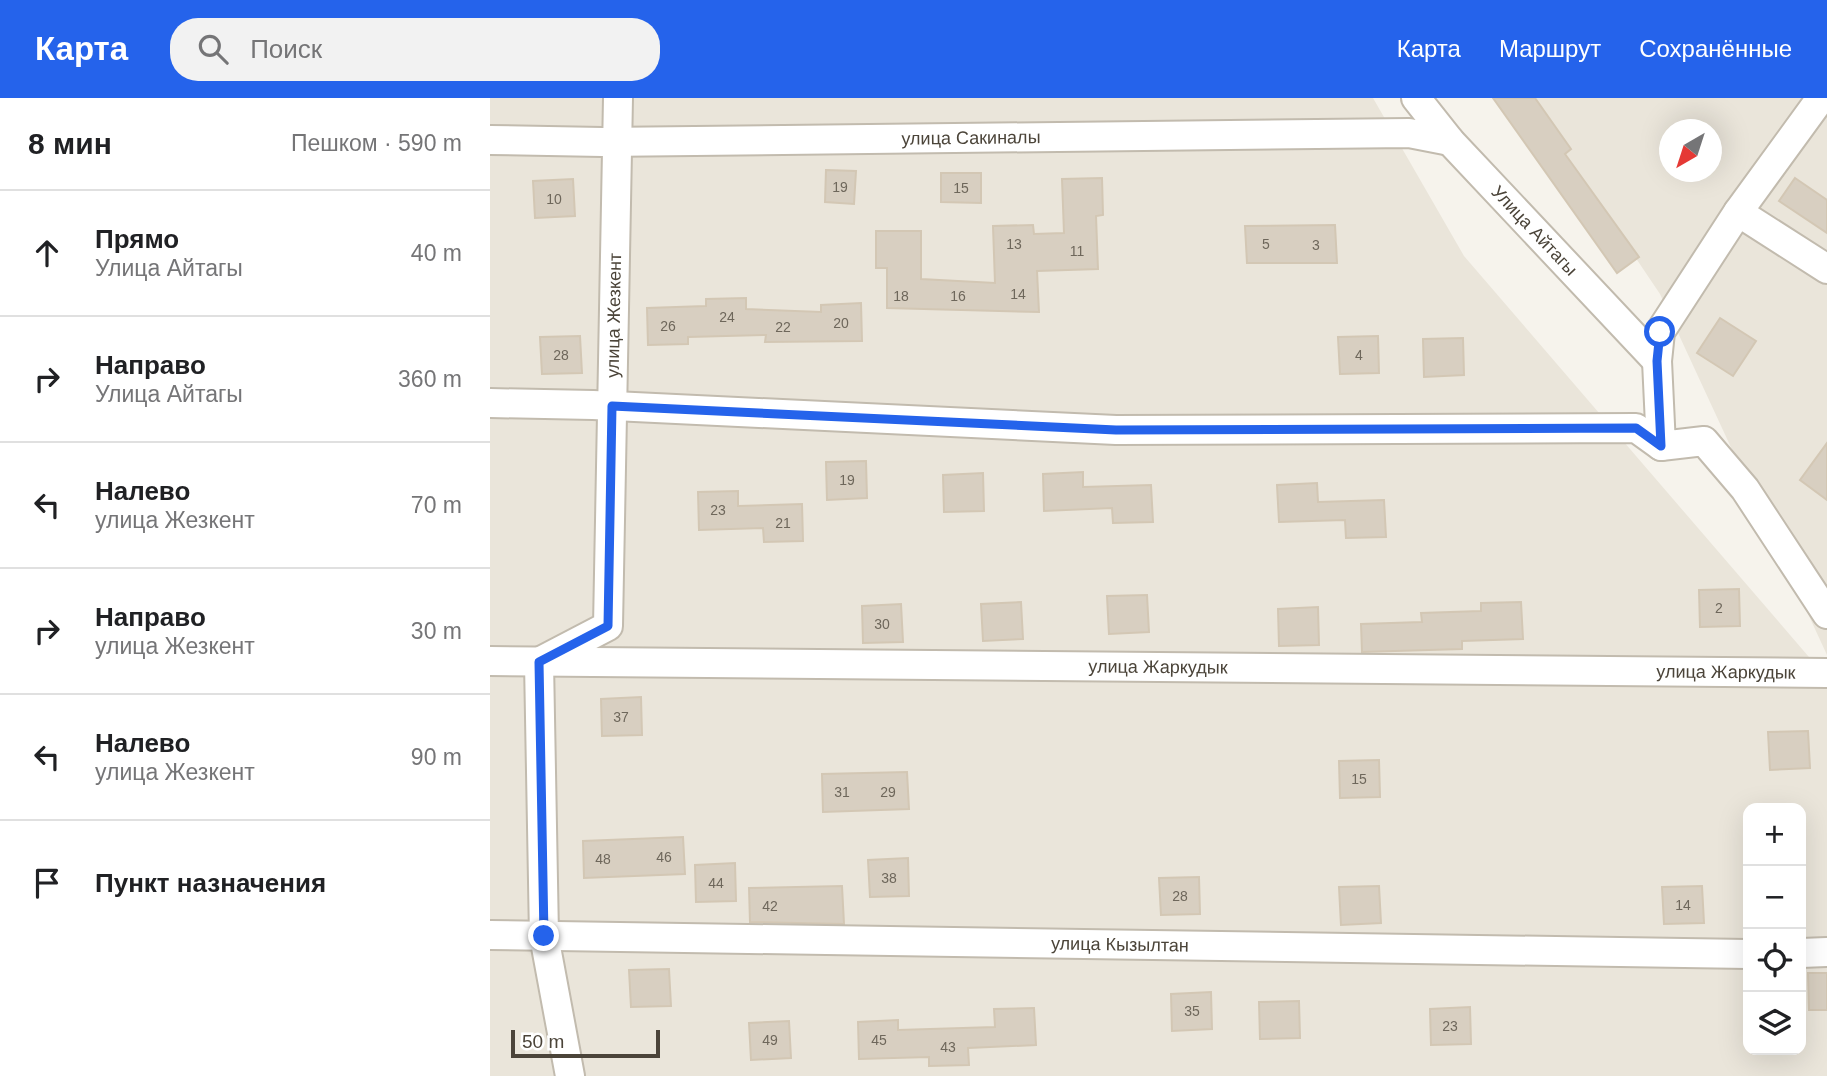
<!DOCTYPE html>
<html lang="ru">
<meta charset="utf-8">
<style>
:root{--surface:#fff;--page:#f2f2f2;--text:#202124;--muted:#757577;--line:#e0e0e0;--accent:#2563eb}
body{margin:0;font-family:Helvetica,sans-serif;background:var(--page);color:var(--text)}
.controls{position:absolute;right:21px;bottom:21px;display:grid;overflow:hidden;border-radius:14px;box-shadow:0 7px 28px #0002}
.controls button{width:63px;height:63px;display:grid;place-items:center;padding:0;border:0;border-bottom:2px solid var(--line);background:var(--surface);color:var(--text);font:35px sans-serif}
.compass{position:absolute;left:1169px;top:21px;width:63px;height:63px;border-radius:50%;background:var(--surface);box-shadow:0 7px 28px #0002;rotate:219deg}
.scale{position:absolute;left:21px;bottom:18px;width:149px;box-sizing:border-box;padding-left:7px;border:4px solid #4b4439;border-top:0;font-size:19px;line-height:24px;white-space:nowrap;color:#4b4439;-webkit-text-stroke:5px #fff;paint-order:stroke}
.stop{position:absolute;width:21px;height:21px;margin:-16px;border:5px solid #2563eb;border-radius:50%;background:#fff}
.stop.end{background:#2563eb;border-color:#fff;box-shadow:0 2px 7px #0008}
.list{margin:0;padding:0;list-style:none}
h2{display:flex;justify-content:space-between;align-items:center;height:91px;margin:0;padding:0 28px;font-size:30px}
h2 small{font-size:23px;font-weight:400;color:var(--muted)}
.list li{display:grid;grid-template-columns:46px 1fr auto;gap:21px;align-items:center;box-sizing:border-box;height:126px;padding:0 28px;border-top:2px solid var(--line)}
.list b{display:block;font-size:26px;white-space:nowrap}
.list p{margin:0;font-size:23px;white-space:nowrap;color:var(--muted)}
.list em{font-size:23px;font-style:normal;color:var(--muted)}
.icon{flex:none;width:38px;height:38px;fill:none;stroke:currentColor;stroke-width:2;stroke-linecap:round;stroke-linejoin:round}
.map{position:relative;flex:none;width:1337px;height:978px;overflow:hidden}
header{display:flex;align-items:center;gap:42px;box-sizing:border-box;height:98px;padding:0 35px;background:var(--accent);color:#fff}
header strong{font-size:33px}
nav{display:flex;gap:38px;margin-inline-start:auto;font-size:24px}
.search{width:490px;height:63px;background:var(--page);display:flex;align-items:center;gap:18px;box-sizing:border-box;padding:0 24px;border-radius:28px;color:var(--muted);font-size:26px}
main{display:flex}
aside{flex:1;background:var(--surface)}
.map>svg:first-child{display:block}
</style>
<header>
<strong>Карта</strong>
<div class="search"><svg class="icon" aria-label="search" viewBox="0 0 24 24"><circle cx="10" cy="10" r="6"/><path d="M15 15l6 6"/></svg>Поиск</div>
<nav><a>Карта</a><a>Маршрут</a><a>Сохранённые</a></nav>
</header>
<main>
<aside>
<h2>8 мин<small>Пешком · 590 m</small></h2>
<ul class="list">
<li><svg class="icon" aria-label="ahead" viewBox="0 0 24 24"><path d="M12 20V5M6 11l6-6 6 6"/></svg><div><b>Прямо</b><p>Улица Айтагы</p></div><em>40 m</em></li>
<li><svg class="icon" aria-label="right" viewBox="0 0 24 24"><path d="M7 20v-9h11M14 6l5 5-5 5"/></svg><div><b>Направо</b><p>Улица Айтагы</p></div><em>360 m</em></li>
<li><svg class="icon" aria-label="left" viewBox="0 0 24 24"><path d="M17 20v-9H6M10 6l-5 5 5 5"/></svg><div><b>Налево</b><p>улица Жезкент</p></div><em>70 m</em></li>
<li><svg class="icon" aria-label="right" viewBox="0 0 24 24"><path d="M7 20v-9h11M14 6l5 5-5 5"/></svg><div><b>Направо</b><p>улица Жезкент</p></div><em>30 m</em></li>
<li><svg class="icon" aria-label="left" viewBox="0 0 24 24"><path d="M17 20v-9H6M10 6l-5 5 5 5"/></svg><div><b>Налево</b><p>улица Жезкент</p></div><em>90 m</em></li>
<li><svg class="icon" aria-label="arrive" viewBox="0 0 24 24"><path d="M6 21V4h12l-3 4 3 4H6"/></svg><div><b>Пункт назначения</b></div></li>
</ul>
</aside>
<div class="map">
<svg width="1337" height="978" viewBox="0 0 1337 978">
<rect width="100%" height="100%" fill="#f6f3ec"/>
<g fill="#eae5da" fill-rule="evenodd">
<path d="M0,0H883L974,158L1337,580V978H0ZM1258,710H1311V952H1258Z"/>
<path d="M1038,0H1337V557L1170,196ZM1180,32H1222V74H1180Z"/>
</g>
<g fill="#d8cfc1" stroke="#d3c7b4" stroke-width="2">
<polygon points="1003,0 1045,0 1081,51 1075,56 1149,159 1127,175"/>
<polygon points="336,72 366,73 364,106 335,104"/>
<polygon points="451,75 491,75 491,105 451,104"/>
<polygon points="612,80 613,117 606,118 608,171 547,173 549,214 397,210 397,170 386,170 386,133 431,133 431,181 505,185 503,128 543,127 544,136 574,135 572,81"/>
<polygon points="1305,80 1337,102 1337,135 1289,103"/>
<polygon points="83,81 85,118 45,120 43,83"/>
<polygon points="845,127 847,165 757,165 755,128"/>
<polygon points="256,200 256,211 331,214 331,207 371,205 372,243 275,244 276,237 198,239 198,246 158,247 157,210 216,208 216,201"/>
<polygon points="1230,220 1266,243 1243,278 1207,255"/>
<polygon points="90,238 92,275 52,276 50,239"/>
<polygon points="888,238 889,275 850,276 848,239"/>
<polygon points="973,240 974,277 934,279 933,241"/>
<polygon points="1337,345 1337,402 1310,382"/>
<polygon points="376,363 377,400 337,402 336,364"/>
<polygon points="593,374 593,389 661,387 663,424 623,425 622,410 554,413 553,376"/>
<polygon points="493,375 494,413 454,414 453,377"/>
<polygon points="827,385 828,404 894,402 896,439 856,440 855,422 789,424 787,387"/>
<polygon points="248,393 248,408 312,406 313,443 274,444 273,430 209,432 208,394"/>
<polygon points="1249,491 1250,528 1210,529 1209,492"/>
<polygon points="657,497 659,534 619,536 617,498"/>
<polygon points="531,504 533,541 493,543 491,506"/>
<polygon points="1031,504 1033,541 972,543 972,551 872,554 871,526 932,524 931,515 991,513 991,505"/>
<polygon points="411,506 413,544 373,545 372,508"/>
<polygon points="828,509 829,547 789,548 788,511"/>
<polygon points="151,599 152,637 112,638 111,601"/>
<polygon points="1318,633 1320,670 1280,672 1278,634"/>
<polygon points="889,662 890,699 850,700 849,663"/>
<polygon points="417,674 419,711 333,714 332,676"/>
<polygon points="193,739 195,776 94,780 93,743"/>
<polygon points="418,760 419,798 380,799 378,762"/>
<polygon points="245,765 246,803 206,804 205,767"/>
<polygon points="709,779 710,816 671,817 669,780"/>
<polygon points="352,788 354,826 260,824 259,790"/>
<polygon points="889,788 891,825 851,827 849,789"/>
<polygon points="1212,788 1214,825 1174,826 1172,789"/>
<polygon points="179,871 181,908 141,909 139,872"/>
<polygon points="1318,875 1337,875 1337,912 1319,912"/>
<polygon points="721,894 722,931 682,933 681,896"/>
<polygon points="809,903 810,940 770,941 769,904"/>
<polygon points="980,909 981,946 941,947 940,911"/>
<polygon points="544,910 546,947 478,950 479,967 439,968 439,959 369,961 368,924 408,922 408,932 505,929 504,911"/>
<polygon points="299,923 301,960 261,962 259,925"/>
</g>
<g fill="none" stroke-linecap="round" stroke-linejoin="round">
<g stroke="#c2bbae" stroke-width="32">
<g id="minor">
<path id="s1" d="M926,0L960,43L1167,263"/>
<polyline points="1331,0 1248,114 1170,234 1167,263 1171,348 1214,343 1255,391 1337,516"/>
<path id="s2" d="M0,42L112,44L919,35L960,43"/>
<polyline points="1248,114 1337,171"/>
<polyline points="0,305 103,307 626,332 1146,330 1171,348"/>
<path id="s3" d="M0,563L1337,575"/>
<path id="s4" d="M0,837L1258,856"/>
<polyline points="1311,855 1337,854"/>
<path id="s5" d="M80,978L54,838L49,564L118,528L128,0"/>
</g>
</g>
<use href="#minor" stroke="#fff" stroke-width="28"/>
</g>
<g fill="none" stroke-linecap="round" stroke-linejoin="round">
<polyline stroke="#2563eb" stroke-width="9" points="54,838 49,564 118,528 122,308 626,332 1146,330 1171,348 1167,263 1170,234"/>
</g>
<g text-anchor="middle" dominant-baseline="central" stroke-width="7" stroke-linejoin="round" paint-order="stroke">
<g font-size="14" fill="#6e675b">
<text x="350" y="89">19</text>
<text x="471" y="90">15</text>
<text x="64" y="101">10</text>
<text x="524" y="146">13</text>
<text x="776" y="146">5</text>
<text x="826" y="147">3</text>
<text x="587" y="153">11</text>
<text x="528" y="196">14</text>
<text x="411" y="198">18</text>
<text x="468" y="198">16</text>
<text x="237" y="219">24</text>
<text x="351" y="225">20</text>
<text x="178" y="228">26</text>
<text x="293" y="229">22</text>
<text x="71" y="257">28</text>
<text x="869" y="257">4</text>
<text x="357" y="382">19</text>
<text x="228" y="412">23</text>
<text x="293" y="425">21</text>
<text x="1229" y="510">2</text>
<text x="392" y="526">30</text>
<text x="131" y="619">37</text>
<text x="869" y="681">15</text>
<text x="352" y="694">31</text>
<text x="398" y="694">29</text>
<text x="174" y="759">46</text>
<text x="113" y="761">48</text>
<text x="399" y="780">38</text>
<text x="226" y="785">44</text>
<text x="690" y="798">28</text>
<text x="1193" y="807">14</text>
<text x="280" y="808">42</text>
<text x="702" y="913">35</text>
<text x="960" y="928">23</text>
<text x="280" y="942">49</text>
<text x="389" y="942">45</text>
<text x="458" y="949">43</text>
</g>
<g font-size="18" fill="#4b4439" stroke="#fff">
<text stroke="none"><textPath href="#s2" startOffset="481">улица Сакиналы</textPath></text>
<text stroke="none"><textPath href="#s1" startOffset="178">Улица Айтагы</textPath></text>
<text stroke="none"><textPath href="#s5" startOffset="805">улица Жезкент</textPath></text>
<text stroke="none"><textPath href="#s3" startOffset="668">улица Жаркудык</textPath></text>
<text stroke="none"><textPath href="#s3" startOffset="1236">улица Жаркудык</textPath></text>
<text stroke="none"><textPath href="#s4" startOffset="630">улица Кызылтан</textPath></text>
</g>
</g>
</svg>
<div class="controls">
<button>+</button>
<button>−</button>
<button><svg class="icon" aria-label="locate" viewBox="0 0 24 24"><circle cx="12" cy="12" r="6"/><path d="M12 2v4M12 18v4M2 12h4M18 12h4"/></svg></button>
<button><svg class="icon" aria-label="layers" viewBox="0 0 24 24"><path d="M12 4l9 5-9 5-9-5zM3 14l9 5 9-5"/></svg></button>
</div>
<svg class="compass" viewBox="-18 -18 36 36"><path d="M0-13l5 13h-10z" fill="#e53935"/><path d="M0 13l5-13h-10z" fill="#757577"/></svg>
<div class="scale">50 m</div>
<div class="stop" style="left:1170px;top:234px"></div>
<div class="stop end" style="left:54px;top:838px"></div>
</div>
</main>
